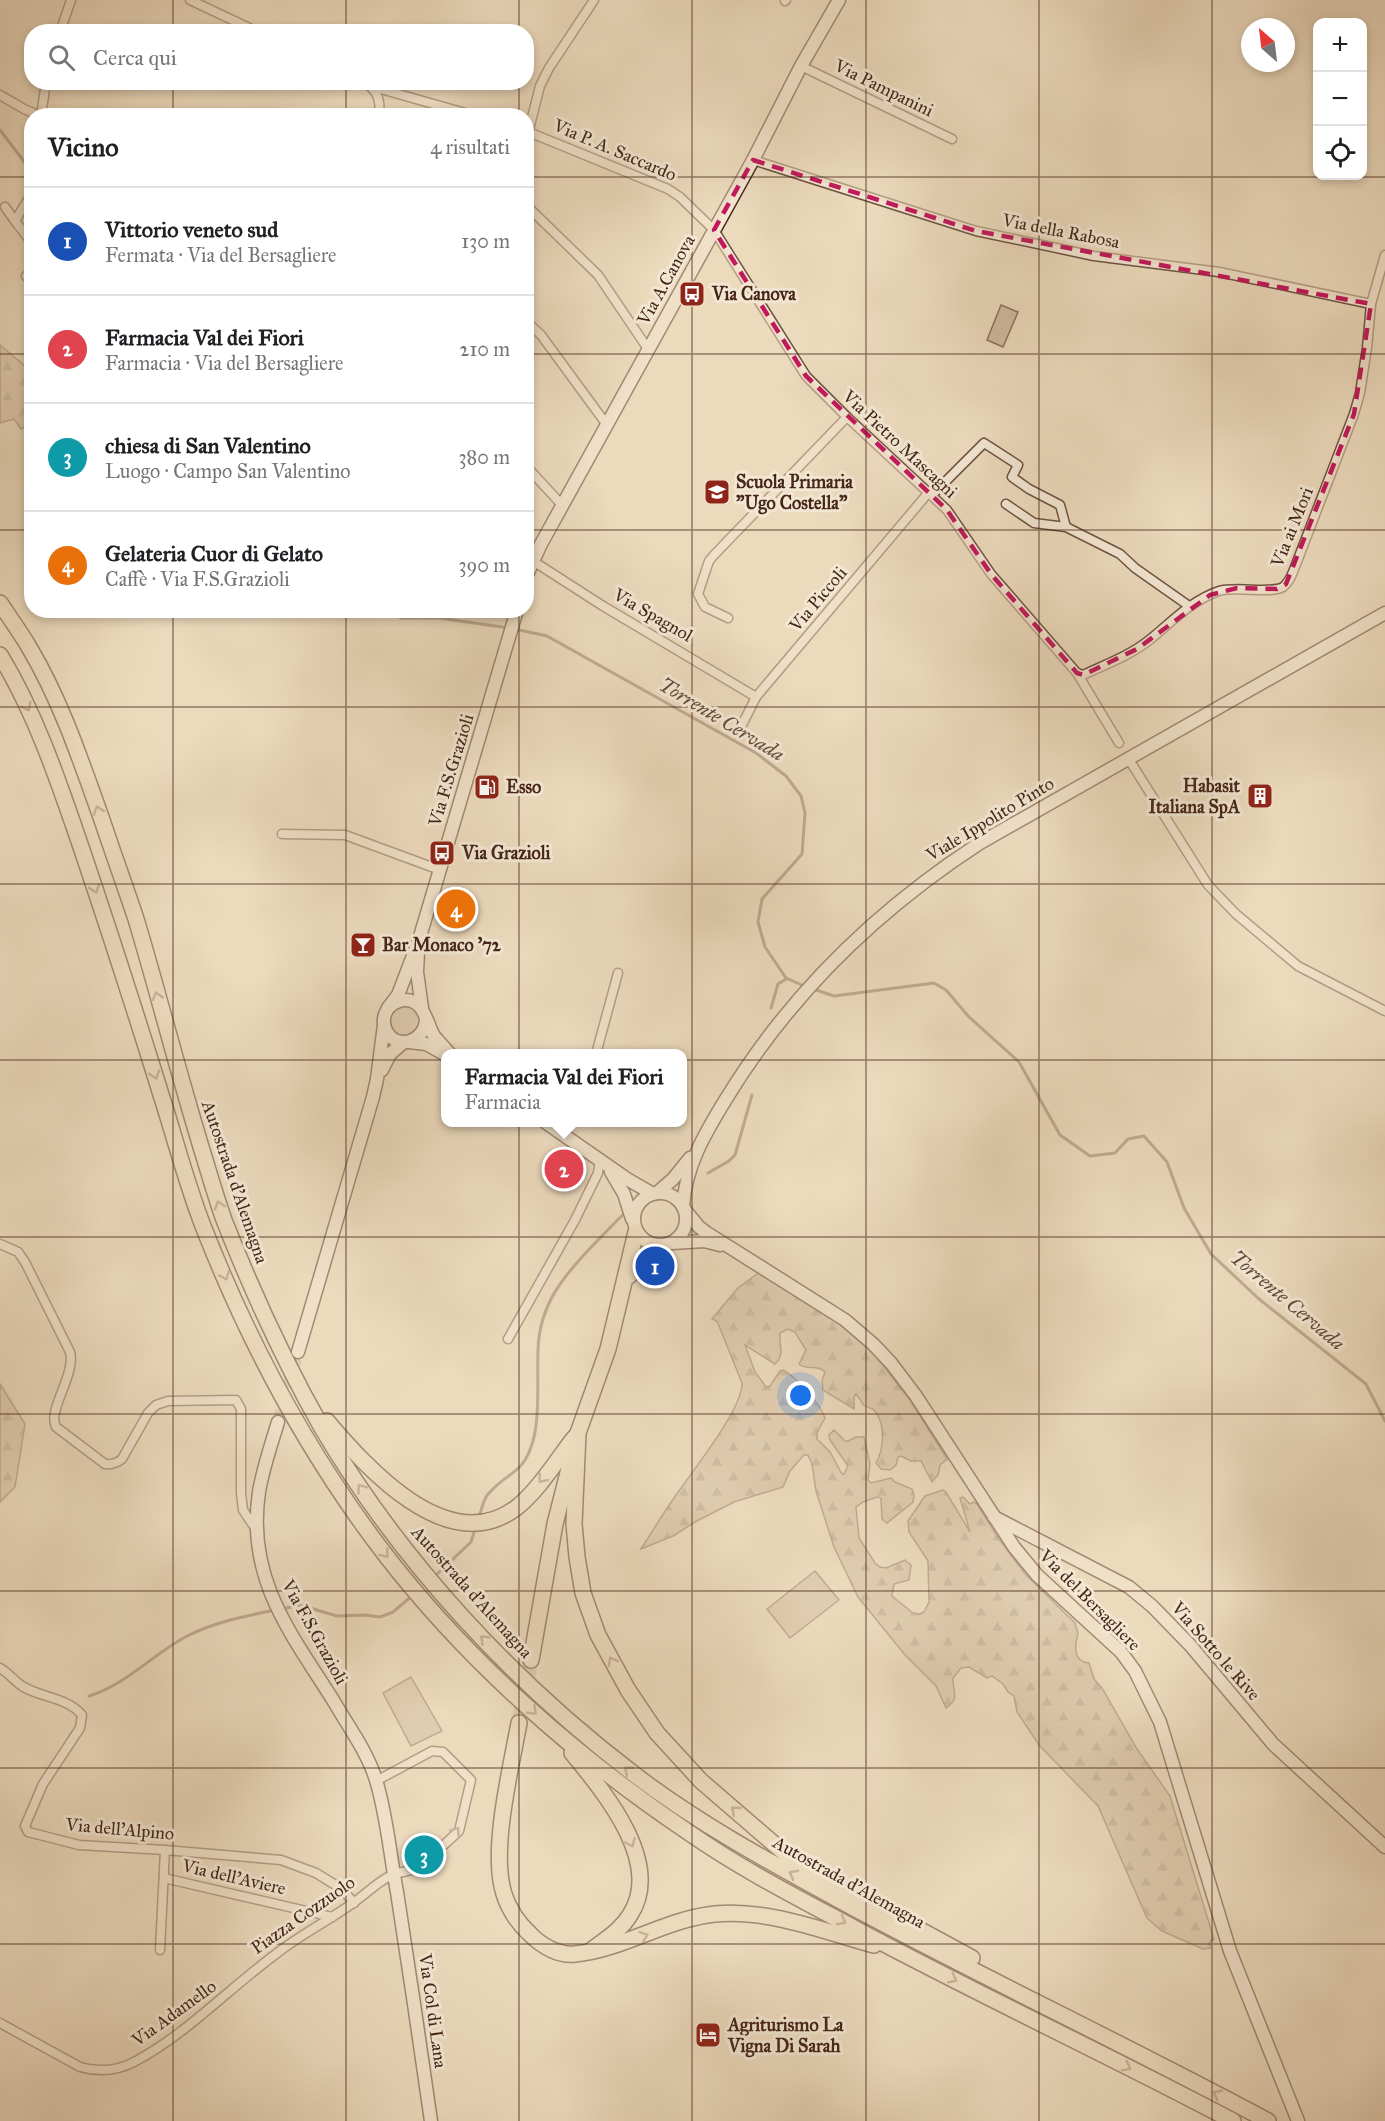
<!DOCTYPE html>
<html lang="it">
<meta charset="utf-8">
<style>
:root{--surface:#fff;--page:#f6f6f6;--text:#202124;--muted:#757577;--line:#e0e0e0;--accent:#8f2418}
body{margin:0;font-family:"IM FELL Great Primer",serif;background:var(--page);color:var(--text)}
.controls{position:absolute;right:18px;top:18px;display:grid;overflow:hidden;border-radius:12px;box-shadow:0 3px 9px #0003}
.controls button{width:54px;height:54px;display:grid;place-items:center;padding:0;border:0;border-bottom:2px solid var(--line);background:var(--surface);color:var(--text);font:30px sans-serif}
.compass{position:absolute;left:1241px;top:18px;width:54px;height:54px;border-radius:50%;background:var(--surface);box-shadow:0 3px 9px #0003;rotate:332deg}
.you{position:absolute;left:801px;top:1396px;width:21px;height:21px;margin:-15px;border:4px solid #fff;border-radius:50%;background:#1a73e8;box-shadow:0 0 0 9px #1a73e833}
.badge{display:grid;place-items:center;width:39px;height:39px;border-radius:50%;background:var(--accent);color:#fff;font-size:20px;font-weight:700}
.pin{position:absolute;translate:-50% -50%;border:3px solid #fff;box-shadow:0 2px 6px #0006}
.popup{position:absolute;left:441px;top:1049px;width:246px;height:78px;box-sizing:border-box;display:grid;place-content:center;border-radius:12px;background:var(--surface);filter:drop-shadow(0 2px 4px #0005);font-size:20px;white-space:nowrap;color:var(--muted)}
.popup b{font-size:22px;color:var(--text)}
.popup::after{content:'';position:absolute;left:50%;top:100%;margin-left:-12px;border:12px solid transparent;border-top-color:var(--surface)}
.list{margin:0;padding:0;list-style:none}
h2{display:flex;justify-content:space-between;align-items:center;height:78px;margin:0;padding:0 24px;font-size:26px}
h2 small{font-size:20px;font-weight:400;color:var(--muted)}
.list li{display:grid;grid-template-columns:39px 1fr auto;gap:18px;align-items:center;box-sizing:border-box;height:108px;padding:0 24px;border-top:2px solid var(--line)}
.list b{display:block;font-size:22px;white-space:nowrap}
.list p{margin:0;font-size:20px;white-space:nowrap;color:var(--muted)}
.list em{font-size:20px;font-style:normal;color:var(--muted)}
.icon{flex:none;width:33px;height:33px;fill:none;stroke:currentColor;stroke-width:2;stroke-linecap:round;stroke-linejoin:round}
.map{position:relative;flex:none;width:1385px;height:2121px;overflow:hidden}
.search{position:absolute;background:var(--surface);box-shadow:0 3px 9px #0003;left:24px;top:24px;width:510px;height:66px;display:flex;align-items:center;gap:15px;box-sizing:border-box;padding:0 21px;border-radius:24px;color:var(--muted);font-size:22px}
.panel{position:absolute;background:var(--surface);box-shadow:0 3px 9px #0003;left:24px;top:108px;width:510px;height:510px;border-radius:24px}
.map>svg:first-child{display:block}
</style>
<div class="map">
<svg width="1385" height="2121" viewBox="0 0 1385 2121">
<defs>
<pattern id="forest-firs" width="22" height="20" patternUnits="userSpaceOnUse" patternTransform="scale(1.5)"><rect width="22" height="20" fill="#d0bba1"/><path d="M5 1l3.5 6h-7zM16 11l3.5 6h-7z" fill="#ab9882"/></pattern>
</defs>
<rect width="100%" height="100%" fill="#ecdabd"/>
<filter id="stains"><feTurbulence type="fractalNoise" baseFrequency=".00333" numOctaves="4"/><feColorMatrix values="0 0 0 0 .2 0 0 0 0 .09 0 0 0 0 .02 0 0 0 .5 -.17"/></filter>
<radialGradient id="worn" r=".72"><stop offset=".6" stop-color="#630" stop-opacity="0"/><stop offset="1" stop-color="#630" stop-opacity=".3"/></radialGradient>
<g fill="#d0bba1" stroke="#8b705c" stroke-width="1.5">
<polygon points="1001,305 1018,312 1003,347 987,340"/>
<circle cx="405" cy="1021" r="15"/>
<polygon points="815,1571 839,1600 790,1638 767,1609"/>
<polygon points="411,1677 442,1731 411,1746 383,1693"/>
</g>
<g fill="url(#forest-firs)" stroke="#8b705c" stroke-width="1.5">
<polygon points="0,345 31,371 31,424 21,429 14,419 0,423"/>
<path d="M760,1272L840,1324L869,1348L910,1400L947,1459L940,1465L938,1475L932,1482L921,1461H911L901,1456L898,1457L896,1465L890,1470L881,1469L876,1463C884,1449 886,1423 874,1410C872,1408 868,1408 865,1406C862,1404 859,1397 856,1394L854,1397V1409L823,1390L822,1380L825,1372C818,1364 807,1371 799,1364L806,1350L795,1332L788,1329L780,1333C779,1344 785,1356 775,1364L745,1345L755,1372L766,1387L770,1386L780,1371L783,1370C796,1377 821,1404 825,1418L817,1433V1439L830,1452L842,1474H844L848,1466L830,1440L829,1435L834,1430L845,1441H848L856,1437H864L870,1464L868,1480L871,1483L891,1478L895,1482L912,1489L914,1495L913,1502L887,1523L882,1519L881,1498L877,1497L863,1502L856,1507L859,1538L875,1563L880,1567L886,1568L905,1560L911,1565L909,1580L894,1584L892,1596L913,1613L920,1614L924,1612L929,1602L928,1561L909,1532L908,1521L925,1496L943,1490L946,1492L970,1532L960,1498L963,1497L970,1504L974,1502L977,1504L998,1538L1026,1575L1075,1623L1078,1633C1075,1644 1072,1662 1089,1663L1094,1679L1102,1688L1137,1749L1170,1796L1214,1939L1210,1943V1948L1203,1949L1162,1931L1147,1918L1098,1806L1039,1745L1017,1712L1014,1696L1008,1692L1003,1684L992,1676L987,1678L969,1667L961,1668L953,1678C952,1691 961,1698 946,1708L936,1686L905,1655L858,1597L834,1547L816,1491L812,1464L808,1455H804L790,1471L783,1487L734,1502L695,1522L673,1536L641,1549C652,1532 662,1515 674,1498C690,1474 743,1409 742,1383L717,1321L712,1319L738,1288Z"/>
<polygon points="0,1384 25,1424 15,1487 0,1502"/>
</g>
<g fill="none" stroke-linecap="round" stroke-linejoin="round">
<g stroke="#886d59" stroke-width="3">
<polyline points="0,130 32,172"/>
<polyline points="391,610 401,618 439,618 509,628"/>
<polyline points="515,629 547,636 756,753 786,776 801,796 805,813 802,854 762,899 758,922 765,947 786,978 804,986"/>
<polyline points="813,989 834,996 934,983 946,990 969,1017 1019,1062 1060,1135 1090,1156 1115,1153 1128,1139 1144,1136 1167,1162 1184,1208 1211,1254 1259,1299 1366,1384 1385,1421"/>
<polyline points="771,1008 778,984 786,979"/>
<polyline points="708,1173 729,1161 735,1155 752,1095"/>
<path d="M479,1517C482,1509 483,1498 490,1492C509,1471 523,1475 533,1441C540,1417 537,1376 538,1350C539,1303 566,1273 597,1241C607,1231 616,1221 626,1212"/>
<polyline points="434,1577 471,1542 476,1526"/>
<polyline points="282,1609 300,1605 337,1616 365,1615 380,1617 393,1612 413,1595"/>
<path d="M89,1696C126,1685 153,1654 187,1636C215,1622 245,1616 275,1610"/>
</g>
<polyline stroke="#cbb69c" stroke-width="12" stroke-dasharray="12 6" stroke-linecap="butt" points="278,1422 298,1352"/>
<polyline stroke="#cbb69c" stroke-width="15" stroke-dasharray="15 8" stroke-linecap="butt" points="519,1723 531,1660"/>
<g stroke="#705341" stroke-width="11">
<g id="street">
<polyline points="190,0 258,32"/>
<polyline points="785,1 786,0"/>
<polyline points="60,32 71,0"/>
<polyline points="801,66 952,139"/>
<path d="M364,82C378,91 381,100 379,116"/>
<polyline points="370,86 476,116"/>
<polyline points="0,95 24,109 40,116"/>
<polyline points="41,116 46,82"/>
<polyline points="526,131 668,189 680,197 714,230 806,376 847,417 947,510 991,574 1077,673 1119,743"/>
<polyline points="526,141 540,86 549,68 594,0"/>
<polyline points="753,160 976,231 1094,256 1219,272 1371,304"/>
<polyline points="526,205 598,275 648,349"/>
<polyline points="5,207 15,221 32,193"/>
<polyline points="15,221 32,243"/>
<polyline points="26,276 32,282"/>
<polyline points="526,321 541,335 607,425"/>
<polyline points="526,466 562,505"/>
<polyline points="932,495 984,443 1018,465 1012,477 1029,489 1060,505 1066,527"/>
<polyline points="1006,504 1034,523 1066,527 1120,554 1135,568 1189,606"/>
<polyline points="533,561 603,606 756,697"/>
<polyline points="728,618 705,607 698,594 709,561 714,555 847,417"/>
<path d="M1077,673L1083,675C1104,665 1129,656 1148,641C1171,623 1190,601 1219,591C1236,586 1272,594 1283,587C1288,583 1291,577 1293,572L1354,414L1360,393L1367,348L1371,304L1385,255"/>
<polyline points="739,731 756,697 929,492"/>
<polyline points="1128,758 1208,885 1236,914 1298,966 1385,1011"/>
<polyline points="282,834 345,835 440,870"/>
<polyline points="596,1054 618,973"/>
<path d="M0,1244L18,1252L25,1262L70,1352C76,1375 47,1410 56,1427L105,1464C111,1465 117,1463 122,1459L148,1413L156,1405L168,1401L236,1400L241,1409V1493L243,1510L257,1531"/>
<polyline points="508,1339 575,1220 598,1173 600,1160"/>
<path d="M0,1668C9,1673 14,1681 22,1686C41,1698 67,1697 82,1715L80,1728L43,1784L25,1826L28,1832L79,1845L165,1850L281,1860L316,1873L342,1889L354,1903"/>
<polyline points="164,1878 332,1917"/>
<polyline points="160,1950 165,1850"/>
<path d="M0,2023L80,2067C98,2072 117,2071 134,2062C187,2034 228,1989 276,1954C300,1935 328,1921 353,1903C365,1895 376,1883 390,1876C399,1871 411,1872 420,1867L459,1831L471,1780L443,1752L432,1751L376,1781"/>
</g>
</g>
<g stroke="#462618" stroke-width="15">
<g id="secondary">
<polyline points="526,577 541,544 753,160 801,66 839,0"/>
<polyline points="418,953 417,972 422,1008"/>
<polyline points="388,1008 398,995 419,940 517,610"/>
<path d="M426,1019C425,1043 394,1052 385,1028C383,1022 384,1015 387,1010C391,1004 397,1001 403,1000C424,998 426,1022 434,1036C439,1042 445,1048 450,1054"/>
<polyline points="409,1042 426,1044 446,1055"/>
<polyline points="382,1070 390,1054 404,1042"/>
<polyline points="545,1122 627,1179 653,1194"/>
<polyline points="611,1172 624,1194 632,1219"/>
<circle cx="660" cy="1219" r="26"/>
<polyline points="657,1193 673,1179 690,1158"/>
<path d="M683,1207C685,1167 705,1133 726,1099C790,994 877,910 980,843L1385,613"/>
<polyline points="685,1210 699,1227 707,1233 845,1320 873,1344 891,1363 916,1396 1014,1547 1037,1575 1121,1652 1135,1671 1160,1722 1230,1951 1298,2121"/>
<polyline points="672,1243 704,1241 720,1245"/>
<polyline points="298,1352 373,1097 377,1079 384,1025"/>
<path d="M278,1422C271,1445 263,1468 259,1492C246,1578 290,1632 333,1700C348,1726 367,1751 376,1780C387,1816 390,1855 397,1892C409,1968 420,2045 431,2121"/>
<polyline points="994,1517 1129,1587 1152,1606 1190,1645 1273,1744 1385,1847"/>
</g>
</g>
<g stroke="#462618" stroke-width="18">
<g id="highway">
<path d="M0,603C10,618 20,632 29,647C61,701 81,761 102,820C113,853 125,886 136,919C160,999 180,1080 205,1160C211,1180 217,1200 224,1220C252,1291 284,1361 322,1428C401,1562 512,1681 635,1775C702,1826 777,1866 850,1906C988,1980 1130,2047 1268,2121"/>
<path d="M0,655C37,716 59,783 82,850C110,933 137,1017 163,1101C176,1142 187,1185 203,1226C248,1341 308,1454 384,1553C467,1661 575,1756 688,1832C741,1869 798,1898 854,1928C979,1995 1108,2055 1233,2121"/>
<polyline points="629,1276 655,1246"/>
<path d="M327,1421C367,1468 448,1559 516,1508C538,1491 557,1460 574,1438"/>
<polyline points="578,1433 574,1524 577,1557 583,1593 598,1635 628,1690 657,1733 701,1781 795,1862 972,1958"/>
<polyline points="531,1660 555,1524 578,1433 608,1349 636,1232"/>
<path d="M519,1723C511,1768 490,1851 504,1894C509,1910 519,1924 531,1935C542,1946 559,1956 575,1954C624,1949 666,1919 715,1914C769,1909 823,1931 874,1945"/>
<path d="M572,1753C604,1792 664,1863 630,1915C621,1930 606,1939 593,1949"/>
</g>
</g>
<use href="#street" stroke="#f3e7d4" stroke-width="8"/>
<use href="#secondary" stroke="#f3e7d4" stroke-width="12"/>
<use href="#highway" stroke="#ecdabd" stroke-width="15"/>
</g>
<defs><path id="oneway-chevron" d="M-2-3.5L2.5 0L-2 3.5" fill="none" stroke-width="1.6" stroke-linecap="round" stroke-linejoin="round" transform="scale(1.5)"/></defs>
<g stroke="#99806a">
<use href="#oneway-chevron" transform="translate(27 707) rotate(63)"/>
<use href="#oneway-chevron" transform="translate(98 810) rotate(-109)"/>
<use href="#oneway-chevron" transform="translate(95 889) rotate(71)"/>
<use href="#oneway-chevron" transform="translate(157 996) rotate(-105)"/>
<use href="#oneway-chevron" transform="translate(155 1075) rotate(72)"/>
<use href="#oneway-chevron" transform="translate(219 1205) rotate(-108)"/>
<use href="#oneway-chevron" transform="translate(225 1276) rotate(67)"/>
<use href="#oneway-chevron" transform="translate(542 1479) rotate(128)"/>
<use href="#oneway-chevron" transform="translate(361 1488) rotate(-125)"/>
<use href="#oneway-chevron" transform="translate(385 1554) rotate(52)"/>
<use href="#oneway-chevron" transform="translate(484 1639) rotate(-135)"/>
<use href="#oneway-chevron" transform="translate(612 1661) rotate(-118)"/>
<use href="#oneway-chevron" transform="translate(533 1711) rotate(44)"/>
<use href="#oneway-chevron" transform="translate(628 1770) rotate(-141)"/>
<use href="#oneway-chevron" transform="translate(735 1810) rotate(-139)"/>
<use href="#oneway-chevron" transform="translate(631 1843) rotate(67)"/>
<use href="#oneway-chevron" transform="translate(793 1874) rotate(-152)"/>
<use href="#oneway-chevron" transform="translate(842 1921) rotate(28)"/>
<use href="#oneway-chevron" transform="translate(644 1936) rotate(-21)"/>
<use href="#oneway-chevron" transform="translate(953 1979) rotate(27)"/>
<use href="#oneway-chevron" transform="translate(1127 2067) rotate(27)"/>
<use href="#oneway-chevron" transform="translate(1217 2094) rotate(-152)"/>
</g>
<use stroke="#9c8676" href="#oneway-chevron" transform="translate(456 1831) rotate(-56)"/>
<path d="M0 0H1385V2121H0ZM753,160L976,231L1371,304L1354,414L1286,584L1277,589L1237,588L1210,595L1137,649L1083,675L1077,673L991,574L947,510L806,376L714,230Z" fill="#ecdabd" fill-opacity=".55" fill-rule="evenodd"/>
<path fill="none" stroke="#c2185b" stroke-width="4.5" stroke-dasharray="12 8" stroke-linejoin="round" d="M753,160L976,231L1371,304L1354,414L1286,584L1277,589L1237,588L1210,595L1137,649L1083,675L1077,673L991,574L947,510L806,376L714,230Z"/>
<path fill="none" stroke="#462618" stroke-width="1.5" stroke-opacity="0.55" d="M173,0V32M346,0V32M519,0V32M692,0V2121M866,0V2121M1039,0V2121M1212,0V2121M173,82V116M346,82V116M519,82V116M0,177H32M526,177H1385M0,354H32M526,354H1385M0,530H32M526,530H1385M173,610V2121M346,610V2121M519,610V2121M0,707H1385M0,884H1385M0,1060H1385M0,1237H1385M0,1414H1385M0,1591H1385M0,1768H1385M0,1944H1385"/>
<defs>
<g id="bus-square" transform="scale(1.35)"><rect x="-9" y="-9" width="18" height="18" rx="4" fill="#8f2418" stroke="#f3e7d4"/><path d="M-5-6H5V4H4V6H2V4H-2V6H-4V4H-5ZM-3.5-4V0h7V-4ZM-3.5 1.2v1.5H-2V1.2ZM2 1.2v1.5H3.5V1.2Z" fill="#fff"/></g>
<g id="school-square" transform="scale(1.35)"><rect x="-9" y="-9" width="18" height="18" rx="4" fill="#8f2418" stroke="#f3e7d4"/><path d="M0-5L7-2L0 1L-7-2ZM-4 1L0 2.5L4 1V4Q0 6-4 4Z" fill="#fff"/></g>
<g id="fuel-square" transform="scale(1.35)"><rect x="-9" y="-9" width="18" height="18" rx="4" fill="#8f2418" stroke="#f3e7d4"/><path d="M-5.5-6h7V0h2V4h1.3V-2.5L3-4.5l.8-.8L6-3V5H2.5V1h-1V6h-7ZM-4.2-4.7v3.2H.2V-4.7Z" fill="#fff"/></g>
<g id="building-square" transform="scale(1.35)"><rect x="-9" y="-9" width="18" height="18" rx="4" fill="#8f2418" stroke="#f3e7d4"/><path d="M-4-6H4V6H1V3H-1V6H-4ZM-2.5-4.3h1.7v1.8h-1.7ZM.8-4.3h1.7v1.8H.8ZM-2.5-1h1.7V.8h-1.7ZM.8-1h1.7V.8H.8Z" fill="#fff"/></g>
<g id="bar-square" transform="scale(1.35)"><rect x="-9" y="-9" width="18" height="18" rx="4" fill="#8f2418" stroke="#f3e7d4"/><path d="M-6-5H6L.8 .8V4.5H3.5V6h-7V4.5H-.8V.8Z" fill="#fff"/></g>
<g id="hotel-square" transform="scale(1.35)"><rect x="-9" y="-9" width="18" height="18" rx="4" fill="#8f2418" stroke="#f3e7d4"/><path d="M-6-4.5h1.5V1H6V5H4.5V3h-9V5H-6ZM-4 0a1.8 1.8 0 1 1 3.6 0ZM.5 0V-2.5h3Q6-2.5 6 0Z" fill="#fff"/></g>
</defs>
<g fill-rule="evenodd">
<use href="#bus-square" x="692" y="294"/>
<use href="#school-square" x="717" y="492"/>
<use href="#fuel-square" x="487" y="787"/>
<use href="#building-square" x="1260" y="796"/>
<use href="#bus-square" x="442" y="853"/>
<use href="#bar-square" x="363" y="945"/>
<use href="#hotel-square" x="708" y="2035"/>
</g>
<g text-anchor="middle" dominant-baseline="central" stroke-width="6" stroke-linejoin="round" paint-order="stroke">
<g font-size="18" fill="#462618" stroke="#f3e7d4">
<text transform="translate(884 88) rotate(26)">Via Pampanini</text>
<text transform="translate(615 150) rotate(23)">Via P. A. Saccardo</text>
<text transform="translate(1061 231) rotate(11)">Via della Rabosa</text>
<text transform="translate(666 280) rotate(-61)">Via A.Canova</text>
<text transform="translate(900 444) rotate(43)">Via Pietro Mascagni</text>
<text transform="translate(1292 527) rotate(-68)">Via ai Mori</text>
<text transform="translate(818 599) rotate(-50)">Via Piccoli</text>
<text transform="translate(653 615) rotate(30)">Via Spagnol</text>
<text transform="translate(451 770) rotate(-73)">Via F.S.Grazioli</text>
<text transform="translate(990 819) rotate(-31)">Viale Ippolito Pinto</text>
<text transform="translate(235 1182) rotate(71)">Autostrada d'Alemagna</text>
<text transform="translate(472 1592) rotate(48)">Autostrada d'Alemagna</text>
<text transform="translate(1090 1600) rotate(45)">Via del Bersagliere</text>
<text transform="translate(315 1632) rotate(61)">Via F.S.Grazioli</text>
<text transform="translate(1216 1651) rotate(49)">Via Sotto le Rive</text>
<text transform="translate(120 1829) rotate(5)">Via dell'Alpino</text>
<text transform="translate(234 1877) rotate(13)">Via dell'Aviere</text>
<text transform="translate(849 1882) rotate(29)">Autostrada d'Alemagna</text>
<text transform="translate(303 1915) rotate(-35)">Piazza Cozzuolo</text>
<text transform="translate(433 2011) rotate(82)">Via Col di Lana</text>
<text transform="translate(174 2013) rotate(-36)">Via Adamello</text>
</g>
<g font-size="18" font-weight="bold" fill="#462618" stroke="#f3e7d4" text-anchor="start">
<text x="712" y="294">Via Canova</text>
<text x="736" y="482">Scuola Primaria<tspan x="736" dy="21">"Ugo Costella"</tspan></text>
<text x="1240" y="786" text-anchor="end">Habasit<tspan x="1240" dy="21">Italiana SpA</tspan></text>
<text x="506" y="787">Esso</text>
<text x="462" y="853">Via Grazioli</text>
<text x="382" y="945">Bar Monaco '72</text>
<text x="728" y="2025">Agriturismo La<tspan x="728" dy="21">Vigna Di Sarah</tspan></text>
</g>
<g font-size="20" font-style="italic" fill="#674a39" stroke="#f3e7d4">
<text transform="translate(722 719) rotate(31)">Torrente Cervada</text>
<text transform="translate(1288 1300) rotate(40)">Torrente Cervada</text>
</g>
</g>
<rect width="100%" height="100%" filter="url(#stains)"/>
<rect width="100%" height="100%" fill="url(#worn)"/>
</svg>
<div class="controls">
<button>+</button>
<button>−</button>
<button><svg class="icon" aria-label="locate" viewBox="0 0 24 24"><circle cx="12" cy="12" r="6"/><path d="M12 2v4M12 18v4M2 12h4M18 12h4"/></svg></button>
</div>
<svg class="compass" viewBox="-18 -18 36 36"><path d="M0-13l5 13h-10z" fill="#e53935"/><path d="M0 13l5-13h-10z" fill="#757577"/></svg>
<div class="you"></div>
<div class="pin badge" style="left:655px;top:1266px;background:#1a4fb4">1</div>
<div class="pin badge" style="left:564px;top:1169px;background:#e0444e">2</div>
<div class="popup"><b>Farmacia Val dei Fiori</b>Farmacia</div>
<div class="pin badge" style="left:424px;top:1855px;background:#0f9aa8">3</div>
<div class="pin badge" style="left:456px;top:909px;background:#e8710a">4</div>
<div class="search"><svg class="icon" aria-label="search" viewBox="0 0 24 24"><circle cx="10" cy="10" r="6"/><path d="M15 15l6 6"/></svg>Cerca qui</div>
<section class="panel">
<h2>Vicino<small>4 risultati</small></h2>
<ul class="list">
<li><span class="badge" style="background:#1a4fb4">1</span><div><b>Vittorio veneto sud</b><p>Fermata · Via del Bersagliere</p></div><em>130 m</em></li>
<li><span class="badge" style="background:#e0444e">2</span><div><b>Farmacia Val dei Fiori</b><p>Farmacia · Via del Bersagliere</p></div><em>210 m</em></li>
<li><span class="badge" style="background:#0f9aa8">3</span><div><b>chiesa di San Valentino</b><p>Luogo · Campo San Valentino</p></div><em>380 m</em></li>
<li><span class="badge" style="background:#e8710a">4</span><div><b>Gelateria Cuor di Gelato</b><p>Caffè · Via F.S.Grazioli</p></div><em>390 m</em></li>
</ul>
</section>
</div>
